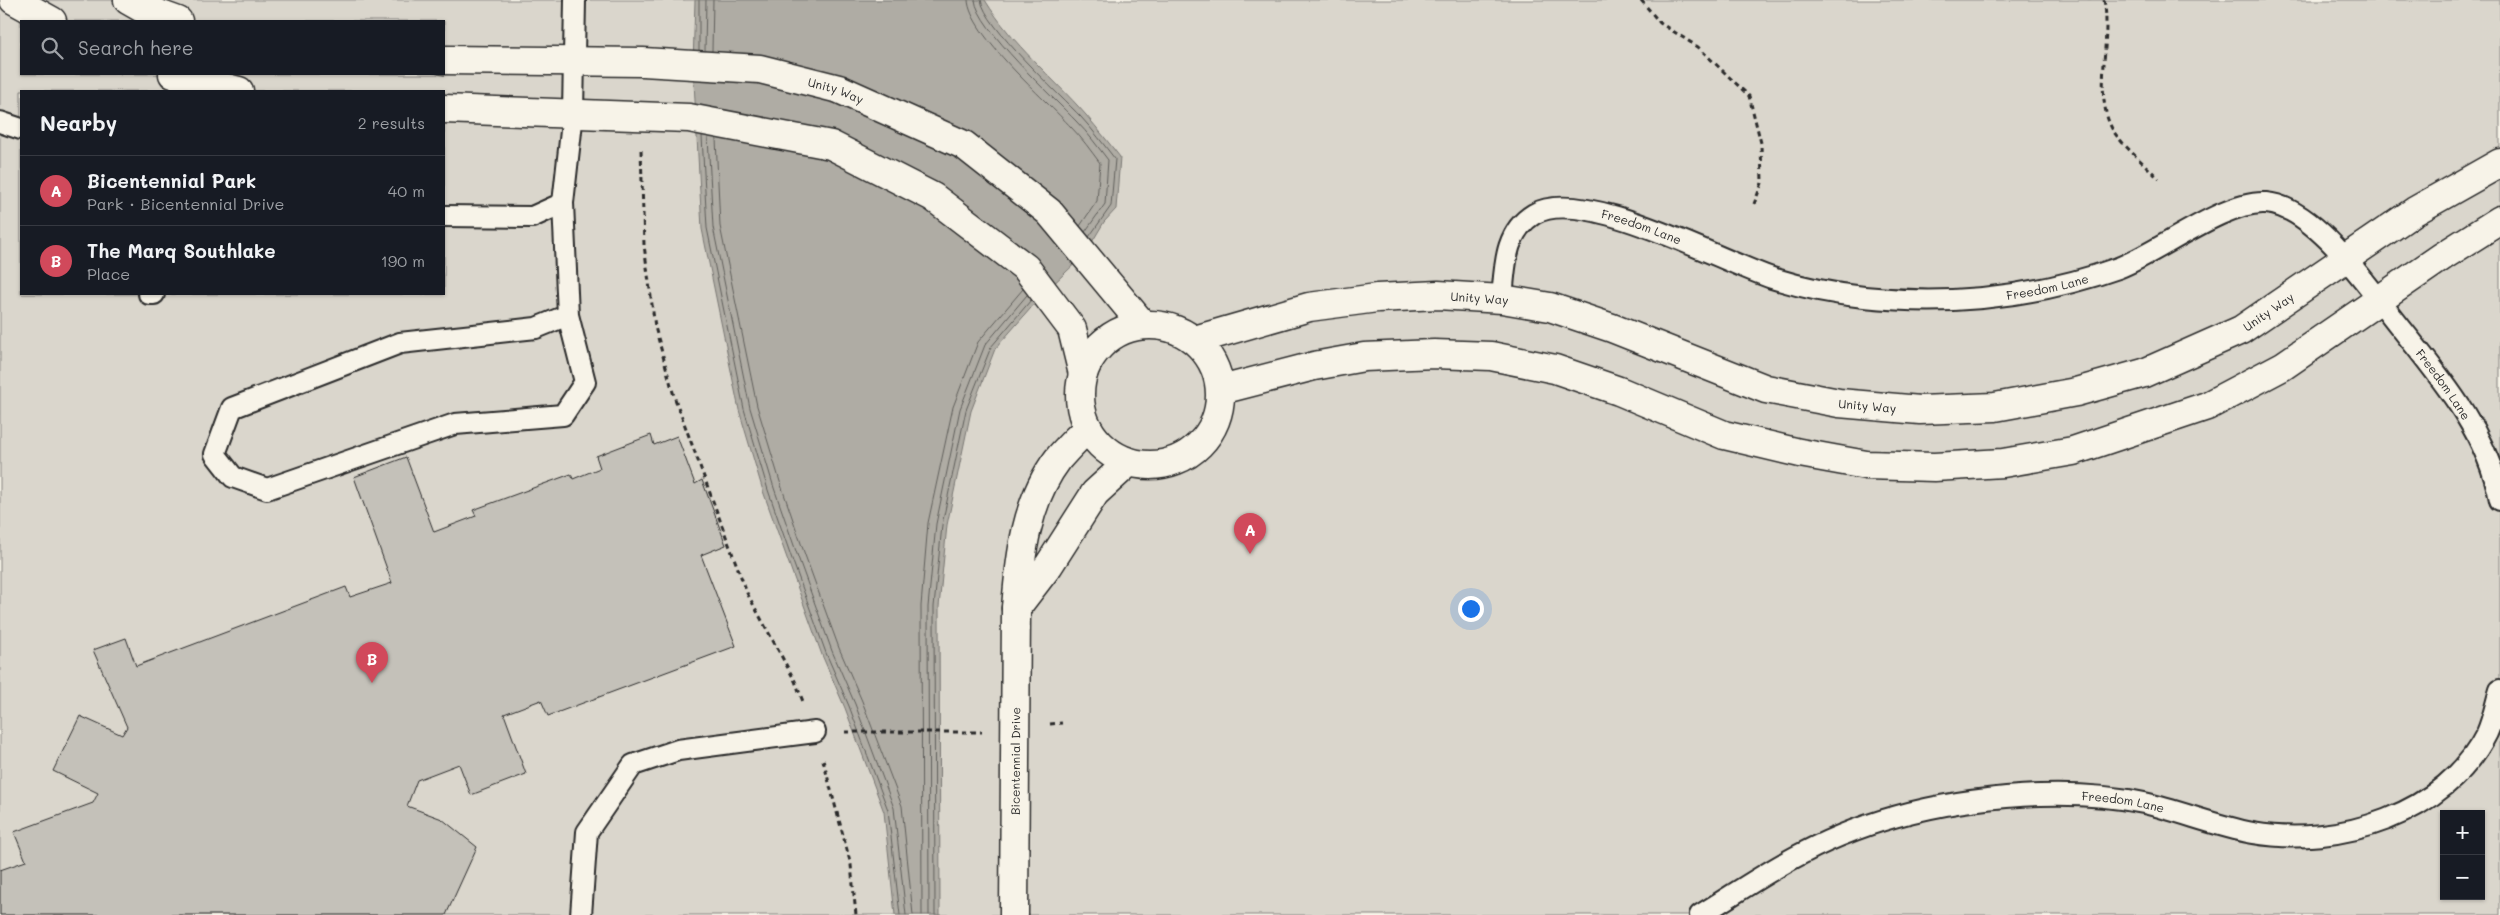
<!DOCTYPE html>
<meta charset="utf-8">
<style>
:root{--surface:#171b24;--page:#242831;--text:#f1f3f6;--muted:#9ea1a6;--line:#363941;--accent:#d1495b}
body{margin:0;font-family:Mali,sans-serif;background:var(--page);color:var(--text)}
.controls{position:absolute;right:15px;bottom:15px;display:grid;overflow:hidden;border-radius:0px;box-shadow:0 1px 4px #0004}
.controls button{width:45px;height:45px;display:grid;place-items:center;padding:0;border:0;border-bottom:1px solid var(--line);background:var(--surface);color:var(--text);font:25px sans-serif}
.you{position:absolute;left:1470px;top:608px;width:18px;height:18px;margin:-12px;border:4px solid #fff;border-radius:50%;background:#1a73e8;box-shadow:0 0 0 8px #1a73e833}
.badge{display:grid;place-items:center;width:32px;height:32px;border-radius:50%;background:var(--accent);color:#fff;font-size:16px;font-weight:700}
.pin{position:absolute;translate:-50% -41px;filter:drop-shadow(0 1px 2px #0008)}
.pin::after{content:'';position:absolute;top:26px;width:18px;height:15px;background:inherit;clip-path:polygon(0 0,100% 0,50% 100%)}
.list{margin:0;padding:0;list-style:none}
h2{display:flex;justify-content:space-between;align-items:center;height:65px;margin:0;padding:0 20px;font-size:21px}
h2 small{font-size:16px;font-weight:400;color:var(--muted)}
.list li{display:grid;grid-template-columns:32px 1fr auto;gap:15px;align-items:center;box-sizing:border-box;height:70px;padding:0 20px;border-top:1px solid var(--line)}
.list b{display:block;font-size:19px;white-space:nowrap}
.list p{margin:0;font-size:16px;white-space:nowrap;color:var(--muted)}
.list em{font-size:16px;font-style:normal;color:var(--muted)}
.icon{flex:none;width:28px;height:28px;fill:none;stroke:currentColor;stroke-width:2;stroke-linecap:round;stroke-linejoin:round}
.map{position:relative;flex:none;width:2500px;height:915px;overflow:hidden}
.search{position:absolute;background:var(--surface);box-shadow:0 1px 4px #0004;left:20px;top:20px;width:425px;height:55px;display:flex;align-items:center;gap:12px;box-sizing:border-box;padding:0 18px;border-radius:0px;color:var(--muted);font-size:19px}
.panel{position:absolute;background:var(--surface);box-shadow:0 1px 4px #0004;left:20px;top:90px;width:425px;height:205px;border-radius:0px}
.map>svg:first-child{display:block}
</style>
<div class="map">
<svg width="2500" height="915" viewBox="0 0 2500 915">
<rect width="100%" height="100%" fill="#f7f3e8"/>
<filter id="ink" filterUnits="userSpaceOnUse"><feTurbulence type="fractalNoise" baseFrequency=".02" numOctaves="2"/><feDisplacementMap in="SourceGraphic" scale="10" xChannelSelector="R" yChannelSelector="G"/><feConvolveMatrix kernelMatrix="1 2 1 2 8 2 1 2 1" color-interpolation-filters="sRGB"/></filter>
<g filter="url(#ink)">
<path fill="#dad6cc" stroke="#82807c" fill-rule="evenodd" d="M0,0H2500V915H0ZM21,21H444V74H21ZM21,91H444V294H21ZM2444,814H2481V896H2444Z"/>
<path fill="#afaca4" stroke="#7a7874" d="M695,0H985C1014,47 1051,75 1086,115C1098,129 1109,143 1120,157L1116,209L1104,222L1085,254L1045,292L995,349L971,411L947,525L939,607L940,915H895L884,812L845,708L822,655L788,561L763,491L739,410L702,229L693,64Z"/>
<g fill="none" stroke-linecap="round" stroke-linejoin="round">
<g stroke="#605f5b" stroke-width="1">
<path d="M968,0C969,34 1047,101 1071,127C1082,138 1091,151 1100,163L1097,201L1080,226"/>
<path d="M975,0C977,28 1055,99 1076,121C1088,133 1098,147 1108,160L1105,204L1085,232"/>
<path d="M981,0C984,26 1060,95 1081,117C1093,130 1104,145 1115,159L1111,206L1089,237"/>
<polyline points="699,50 699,0"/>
<polyline points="705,51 706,0"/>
<polyline points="712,51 713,0"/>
<polyline points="702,136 707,228 744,409 768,490 792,559 826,653 849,706 888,810 900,915"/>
<polyline points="708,137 713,227 750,408 774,488 798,557 832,651 855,704 894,808 906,915"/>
<polyline points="716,138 720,226 757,406 781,485 805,555 839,648 862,701 902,806 913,915"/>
<polyline points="922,915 921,606 928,523 953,407 978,342 1023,289"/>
<polyline points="929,915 928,607 936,524 960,409 985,345 1027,295"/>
<polyline points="935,915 934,607 942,525 966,410 991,347 1031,300"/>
</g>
</g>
<polygon fill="#c4c1b9" stroke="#2b2b2b" points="651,435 654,445 677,436 695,484 702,480 726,545 701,555 736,646 548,716 541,700 504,714 526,774 471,795 459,764 417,780 407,806 442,819 477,847 446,915 0,915 0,870 26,861 14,832 93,803 98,793 53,771 80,716 122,735 127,727 93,650 126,638 136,666 346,587 350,597 392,583 354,477 406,457 434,532 476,516 473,510 571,474 573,479 600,468 596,456"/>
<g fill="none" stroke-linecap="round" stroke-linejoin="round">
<g stroke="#2b2b2b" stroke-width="24">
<g id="lane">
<polyline points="0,122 21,129"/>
<polyline points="563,203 568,315 585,382 563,415 455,424 267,489 233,477 215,454 232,408 400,343 536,328 568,315"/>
<polyline points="444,216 532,217 563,203 573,113 575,0"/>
<polyline points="149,294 154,294"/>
<path id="s1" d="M1502,299C1505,268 1504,232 1534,214C1583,185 1720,261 1772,278C1801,287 1834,294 1864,297C1950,306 2036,297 2118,268C2160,252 2225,200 2266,203C2315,207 2368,287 2397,323C2440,377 2487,431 2500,500"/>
<polyline points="581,915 587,832 633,765 678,750 815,732"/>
<path id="s2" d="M1700,915C1733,895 1766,872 1801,854C1875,815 1957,798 2040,795C2074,794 2111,796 2144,803C2180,811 2216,826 2253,833C2338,848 2446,815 2487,733C2493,720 2496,703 2500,690"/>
</g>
</g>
<g stroke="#2b2b2b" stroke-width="31">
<g id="street">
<polyline points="14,0 52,21"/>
<polyline points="128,0 142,8 178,21"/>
<path id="s3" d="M444,60L643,62L760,69L839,89L964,145L1049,212L1143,325"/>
<polyline points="173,74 239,91"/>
<polyline points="444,109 689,118 831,145 933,197 1026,268 1072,329 1083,374"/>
<circle cx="1150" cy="395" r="70"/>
<path id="s4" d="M1195,340L1309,307L1377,298L1438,295L1502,299L1550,307L1612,328L1766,389L1839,403L1920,410L1995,407L2076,392L2144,373L2241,330L2415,211L2500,163"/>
<polyline points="1221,390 1314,366 1364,357 1434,354 1491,356 1555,369 1619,391 1724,435 1800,453 1866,465 1934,467 2003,463 2073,451 2207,406 2283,366 2443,256 2500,220"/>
<polyline points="1016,608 1049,565 1095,493 1129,462"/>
<path id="s5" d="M1014,915L1016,608C1020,557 1026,501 1058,459C1067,448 1078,438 1087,428"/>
</g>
</g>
<g stroke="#2b2b2b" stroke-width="3" stroke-dasharray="5 4" stroke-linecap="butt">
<polyline points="1641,0 1660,23 1698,47 1749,96 1761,143 1762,183 1754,204"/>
<path d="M2104,0C2112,39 2092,98 2114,132C2126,149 2145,164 2159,179"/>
<polyline points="641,150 644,245 655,327 674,396 747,593 795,681 804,704"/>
<polyline points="1050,724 1062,723"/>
<polyline points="845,732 982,732"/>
<polyline points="823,760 851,865 856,915"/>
</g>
<use href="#lane" stroke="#f7f3e8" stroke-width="20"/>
<use href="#street" stroke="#f7f3e8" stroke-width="28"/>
</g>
</g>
<g text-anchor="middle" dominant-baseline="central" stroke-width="4" stroke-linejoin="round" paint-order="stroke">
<g font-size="12" fill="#2b2b2b" stroke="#f7f3e8">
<text stroke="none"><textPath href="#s3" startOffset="395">Unity Way</textPath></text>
<text stroke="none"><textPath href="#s1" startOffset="206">Freedom Lane</textPath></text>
<text stroke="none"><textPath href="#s1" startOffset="625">Freedom Lane</textPath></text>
<text stroke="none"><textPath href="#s4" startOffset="290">Unity Way</textPath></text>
<text stroke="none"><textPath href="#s4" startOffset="1115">Unity Way</textPath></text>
<text stroke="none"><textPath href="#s1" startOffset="1120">Freedom Lane</textPath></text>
<text stroke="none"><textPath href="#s4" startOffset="695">Unity Way</textPath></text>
<text stroke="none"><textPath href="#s5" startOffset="154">Bicentennial Drive</textPath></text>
<text stroke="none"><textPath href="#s2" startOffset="450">Freedom Lane</textPath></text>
</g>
</g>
</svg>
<div class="controls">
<button>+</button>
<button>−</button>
</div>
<div class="you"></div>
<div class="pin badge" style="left:1250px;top:554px">A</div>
<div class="pin badge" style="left:372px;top:683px">B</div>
<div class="search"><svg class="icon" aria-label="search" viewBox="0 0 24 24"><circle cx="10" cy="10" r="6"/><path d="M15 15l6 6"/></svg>Search here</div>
<section class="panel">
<h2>Nearby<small>2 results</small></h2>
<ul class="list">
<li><span class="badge">A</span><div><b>Bicentennial Park</b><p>Park · Bicentennial Drive</p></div><em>40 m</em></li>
<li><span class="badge">B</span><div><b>The Marq Southlake</b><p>Place</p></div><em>190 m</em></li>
</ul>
</section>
</div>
